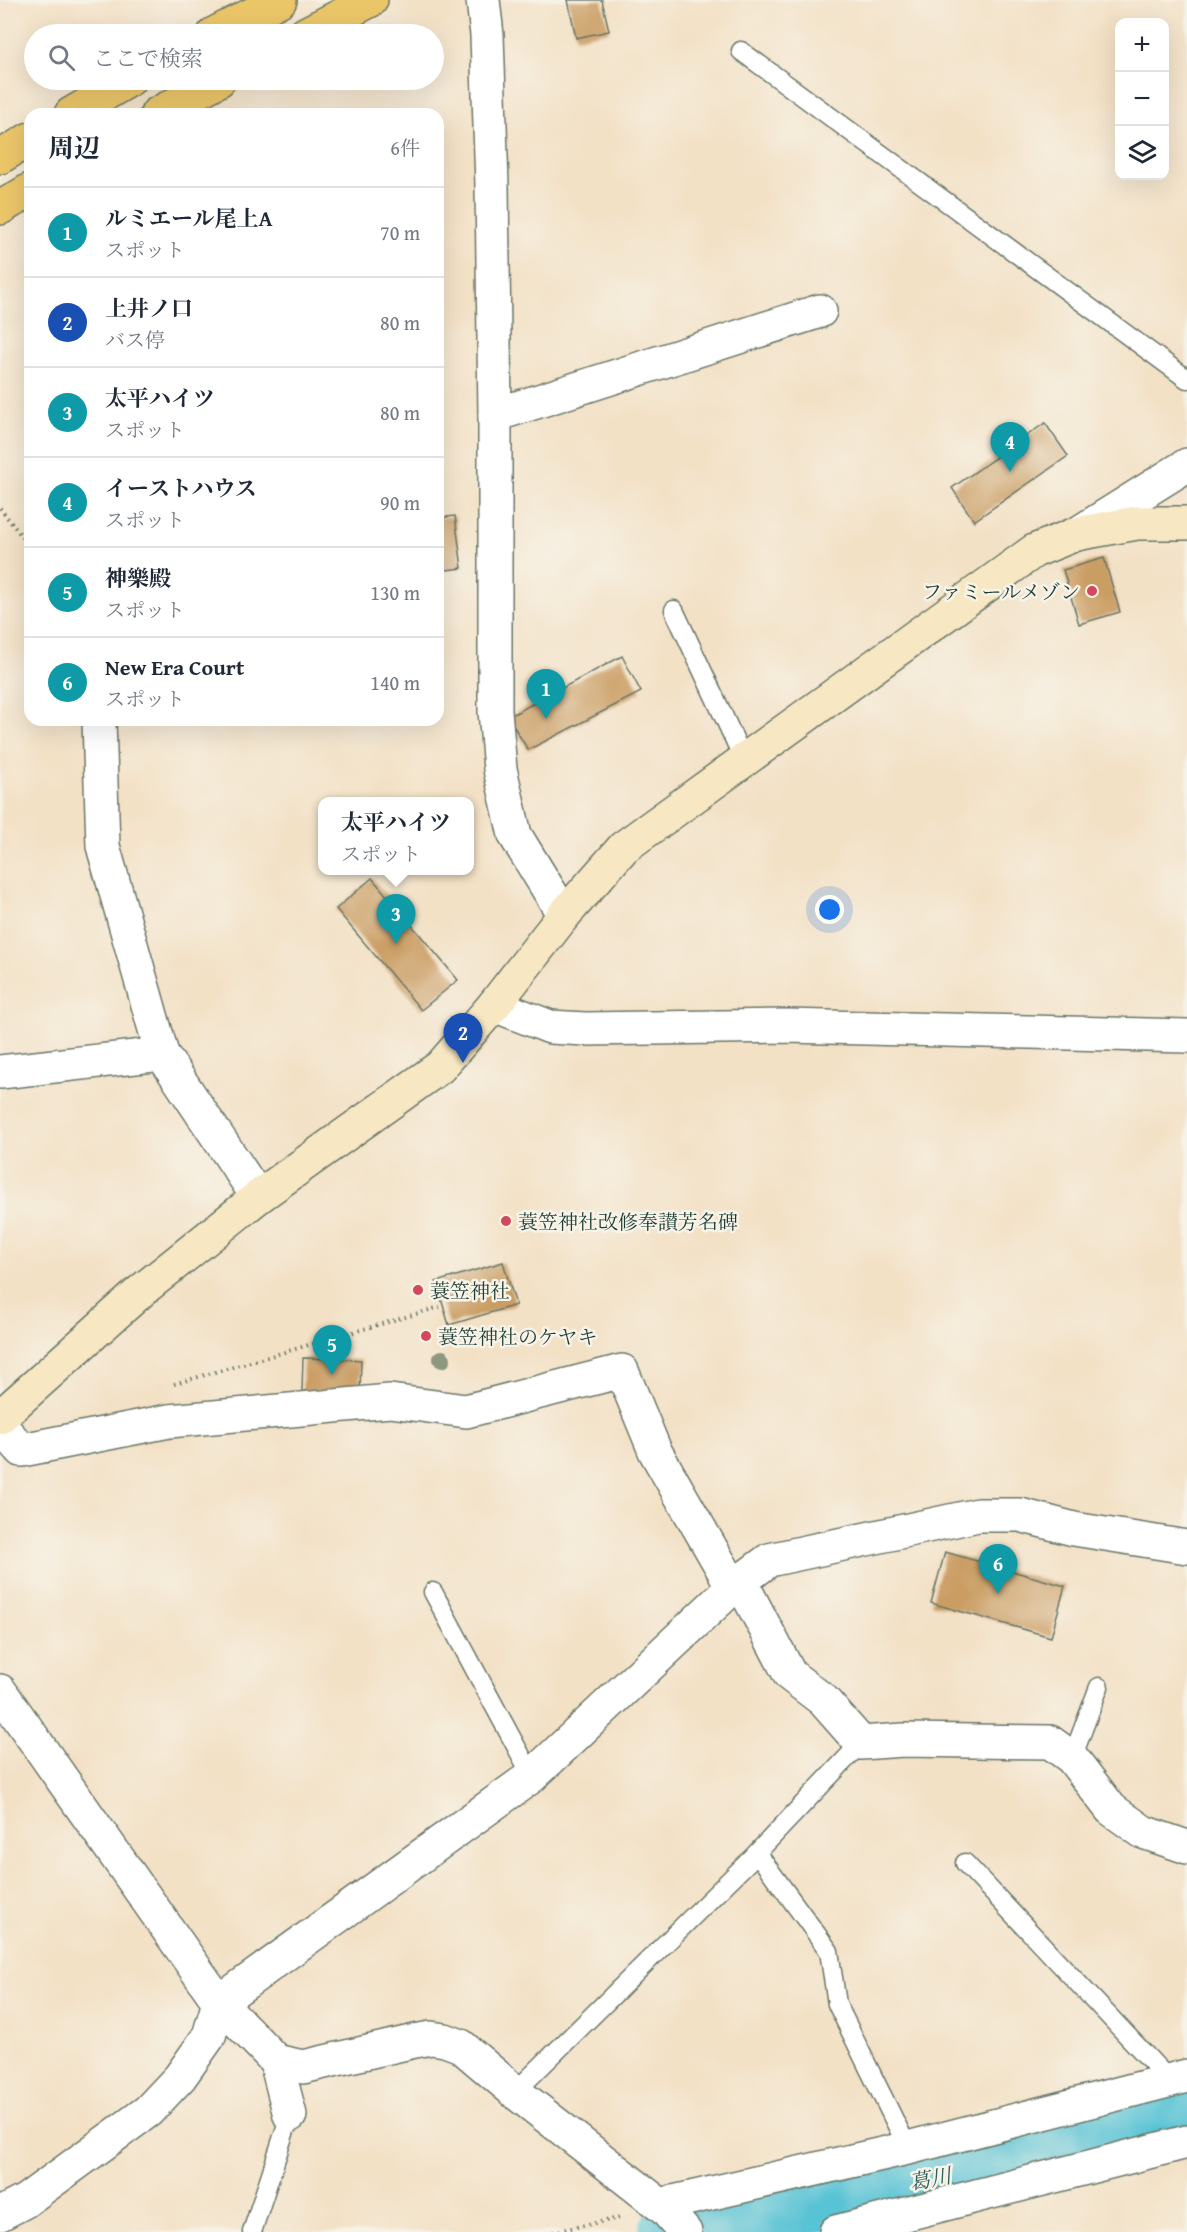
<!DOCTYPE html>
<html lang="ja">
<meta charset="utf-8">
<style>
:root{--surface:#fff;--page:#f2f2f3;--text:#1f2937;--muted:#747a83;--line:#e0e1e3;--accent:#d1495b}
body{margin:0;font-family:"Gentium Book Plus","Noto Serif JP",serif;background:var(--page);color:var(--text)}
.controls{position:absolute;right:18px;top:18px;display:grid;overflow:hidden;border-radius:12px;box-shadow:0 6px 24px #0002}
.controls button{width:54px;height:54px;display:grid;place-items:center;padding:0;border:0;border-bottom:2px solid var(--line);background:var(--surface);color:var(--text);font:30px sans-serif}
.you{position:absolute;left:830px;top:910px;width:21px;height:21px;margin:-15px;border:4px solid #fff;border-radius:50%;background:#1a73e8;box-shadow:0 0 0 9px #1a73e833}
.badge{display:grid;place-items:center;width:39px;height:39px;border-radius:50%;background:var(--accent);color:#fff;font-size:20px;font-weight:700}
.pin{position:absolute;translate:-50% -50px;filter:drop-shadow(0 2px 3px #0008)}
.pin::after{content:'';position:absolute;top:32px;width:21px;height:18px;background:inherit;clip-path:polygon(0 0,100% 0,50% 100%)}
.popup{position:absolute;left:318px;top:797px;width:156px;height:78px;box-sizing:border-box;display:grid;place-content:center;border-radius:12px;background:var(--surface);filter:drop-shadow(0 2px 4px #0005);font-size:20px;white-space:nowrap;color:var(--muted)}
.popup b{font-size:22px;color:var(--text)}
.popup::after{content:'';position:absolute;left:50%;top:100%;margin-left:-12px;border:12px solid transparent;border-top-color:var(--surface)}
.list{margin:0;padding:0;list-style:none}
h2{display:flex;justify-content:space-between;align-items:center;height:78px;margin:0;padding:0 24px;font-size:26px}
h2 small{font-size:20px;font-weight:400;color:var(--muted)}
.list li{display:grid;grid-template-columns:39px 1fr auto;gap:18px;align-items:center;box-sizing:border-box;height:90px;padding:0 24px;border-top:2px solid var(--line)}
.list b{display:block;font-size:22px;white-space:nowrap}
.list p{margin:0;font-size:20px;white-space:nowrap;color:var(--muted)}
.list em{font-size:20px;font-style:normal;color:var(--muted)}
.icon{flex:none;width:33px;height:33px;fill:none;stroke:currentColor;stroke-width:2;stroke-linecap:round;stroke-linejoin:round}
.map{position:relative;flex:none;width:1187px;height:2232px;overflow:hidden}
.search{position:absolute;background:var(--surface);box-shadow:0 6px 24px #0002;left:24px;top:24px;width:420px;height:66px;display:flex;align-items:center;gap:15px;box-sizing:border-box;padding:0 21px;border-radius:33px;color:var(--muted);font-size:22px}
.panel{position:absolute;background:var(--surface);box-shadow:0 6px 24px #0002;left:24px;top:108px;width:420px;height:618px;border-radius:18px}
.map>svg:first-child{display:block}
</style>
<div class="map">
<svg width="1187" height="2232" viewBox="0 0 1187 2232">
<rect width="100%" height="100%" fill="#f7f3e8"/>
<filter id="ink" filterUnits="userSpaceOnUse"><feTurbulence type="fractalNoise" baseFrequency=".0167" numOctaves="2"/><feDisplacementMap in="SourceGraphic" scale="12" xChannelSelector="R" yChannelSelector="G"/><feConvolveMatrix kernelMatrix="1 2 1 2 8 2 1 2 1" color-interpolation-filters="sRGB"/></filter>
<filter id="wash" filterUnits="userSpaceOnUse"><feTurbulence type="fractalNoise" baseFrequency=".008" numOctaves="4" result="noise"/><feDisplacementMap in="SourceGraphic" scale="24" xChannelSelector="R" yChannelSelector="G"/><feGaussianBlur stdDeviation="1.35" result="paint"/><feColorMatrix in="noise" values="0 0 0 0 0 0 0 0 0 0 0 0 0 0 0 0 0 1.4 0 .05"/><feComposite in="paint" operator="in"/></filter>
<g filter="url(#wash)">
<rect width="100%" height="100%" fill="#f3e1c6"/>
<g fill="none" stroke-linecap="round" stroke-linejoin="round">
<polyline stroke="#59c3d5" stroke-width="62" points="670,2232 1002,2165 1187,2110"/>
</g>
<g id="blocks">
<g fill="#ca9d64">
<polygon points="568,0 602,0 609,31 576,38"/>
<polygon points="1045,423 1068,456 974,521 952,488"/>
<polygon points="455,516 462,568 438,571 438,518"/>
<polygon points="1104,558 1120,612 1079,624 1063,570"/>
<polygon points="622,656 641,692 528,750 508,717"/>
<polygon points="372,878 458,980 421,1010 336,909"/>
<polygon points="503,1262 516,1305 449,1325 436,1282"/>
<polygon points="303,1358 361,1360 360,1393 302,1391"/>
<polygon points="945,1552 1065,1586 1051,1637 931,1603"/>
</g>
</g>
</g>
<g filter="url(#ink)">
<use href="#blocks" fill-opacity="0" stroke="#697667" stroke-width="1.5"/>
<g fill="none" stroke-linecap="round" stroke-linejoin="round">
<g stroke="#697667" stroke-width="21">
<g id="lane">
<polyline points="741,51 1187,379"/>
<polyline points="674,610 744,760"/>
<polyline points="433,1592 532,1776"/>
<polyline points="1072,1758 1099,1687"/>
<polyline points="757,1853 829,1951 837,2004 908,2148"/>
<polyline points="965,1863 1170,2081"/>
<polyline points="515,2092 751,1859 861,1743"/>
<polyline points="252,2232 290,2115"/>
</g>
</g>
<g stroke="#697667" stroke-width="36">
<g id="street">
<polyline points="483,0 487,35 492,186 495,415 495,711 500,769 515,835 564,915"/>
<polyline points="495,415 820,311"/>
<polyline points="1077,534 1187,465"/>
<polyline points="99,720 103,846 162,1054 258,1197"/>
<polyline points="494,1005 550,1027 585,1029 787,1026 1187,1036"/>
<polyline points="0,1072 162,1054"/>
<polyline points="0,1426 22,1450 169,1421 390,1401 466,1411 622,1371 655,1451 733,1587"/>
<polyline points="741,1582 790,1675 823,1700 861,1743 903,1740 1050,1742 1072,1758 1111,1809 1143,1832 1187,1847"/>
<polyline points="0,1691 219,2002 276,2061 303,2067 415,2041 431,2038 445,2040 461,2046 515,2092 665,2209 685,2232"/>
<polyline points="276,2061 290,2115"/>
<polyline points="660,2205 908,2148 1187,2076"/>
<polyline points="0,2214 25,2201 148,2111 180,2077 209,2036 219,2002 532,1776 733,1587 769,1560 978,1515 1020,1515 1074,1529 1187,1547"/>
<polyline points="836,2232 1187,2142"/>
</g>
</g>
<g stroke="#697667" stroke-width="36">
<polyline id="secondary" points="0,1417 141,1291 258,1197 440,1067 494,1005 564,915 624,847 1034,551 1076,534 1137,523 1187,523"/>
</g>
<g stroke="#697667" stroke-width="36">
<g id="primary">
<polyline points="214,34 280,0"/>
<polyline points="305,34 371,0"/>
<polyline points="71,114 129,80"/>
<polyline points="157,114 219,80"/>
<polyline points="0,157 30,139"/>
<polyline points="0,208 30,190"/>
</g>
</g>
<g stroke="#697667" stroke-width="4" stroke-dasharray="1.5 4.5" stroke-linecap="butt">
<polyline points="0,508 30,547"/>
<polyline points="174,1384 440,1307"/>
<polyline points="553,2232 619,2218"/>
</g>
<use href="#lane" stroke="#fff" stroke-width="18"/>
<use href="#street" stroke="#fff" stroke-width="33"/>
<use href="#secondary" stroke="#f7e8c3" stroke-width="33"/>
<use href="#primary" stroke="#ebc669" stroke-width="33"/>
</g>
<circle fill="#8c977e" cx="442" cy="1359" r="9"/>
</g>
<g fill="#d1495b" stroke="#f7f3e8" stroke-width="2">
<circle cx="1092" cy="591" r="6"/>
<circle cx="506" cy="1221" r="6"/>
<circle cx="418" cy="1290" r="6"/>
<circle cx="426" cy="1336" r="6"/>
</g>
<g text-anchor="middle" dominant-baseline="central" stroke-width="5" stroke-linejoin="round" paint-order="stroke">
<g font-size="20" fill="#1f3d34" stroke="#f7f3e8" text-anchor="start">
<text x="1080" y="591" text-anchor="end">ファミールメゾン</text>
<text x="518" y="1221">蓑笠神社改修奉讃芳名碑</text>
<text x="430" y="1290">蓑笠神社</text>
<text x="438" y="1336">蓑笠神社のケヤキ</text>
</g>
<g font-size="21" font-style="italic" fill="#2e5e5c" stroke="#f7f3e8">
<text transform="translate(930 2179) rotate(-11)">葛川</text>
</g>
</g>
</svg>
<div class="controls">
<button>+</button>
<button>−</button>
<button><svg class="icon" aria-label="layers" viewBox="0 0 24 24"><path d="M12 4l9 5-9 5-9-5zM3 14l9 5 9-5"/></svg></button>
</div>
<div class="you"></div>
<div class="pin badge" style="left:546px;top:719px;background:#0f9aa8">1</div>
<div class="pin badge" style="left:463px;top:1063px;background:#1a4fb4">2</div>
<div class="pin badge" style="left:396px;top:944px;background:#0f9aa8">3</div>
<div class="popup"><b>太平ハイツ</b>スポット</div>
<div class="pin badge" style="left:1010px;top:472px;background:#0f9aa8">4</div>
<div class="pin badge" style="left:332px;top:1375px;background:#0f9aa8">5</div>
<div class="pin badge" style="left:998px;top:1594px;background:#0f9aa8">6</div>
<div class="search"><svg class="icon" aria-label="search" viewBox="0 0 24 24"><circle cx="10" cy="10" r="6"/><path d="M15 15l6 6"/></svg>ここで検索</div>
<section class="panel">
<h2>周辺<small>6件</small></h2>
<ul class="list">
<li><span class="badge" style="background:#0f9aa8">1</span><div><b>ルミエール尾上A</b><p>スポット</p></div><em>70 m</em></li>
<li><span class="badge" style="background:#1a4fb4">2</span><div><b>上井ノ口</b><p>バス停</p></div><em>80 m</em></li>
<li><span class="badge" style="background:#0f9aa8">3</span><div><b>太平ハイツ</b><p>スポット</p></div><em>80 m</em></li>
<li><span class="badge" style="background:#0f9aa8">4</span><div><b>イーストハウス</b><p>スポット</p></div><em>90 m</em></li>
<li><span class="badge" style="background:#0f9aa8">5</span><div><b>神樂殿</b><p>スポット</p></div><em>130 m</em></li>
<li><span class="badge" style="background:#0f9aa8">6</span><div><b>New Era Court</b><p>スポット</p></div><em>140 m</em></li>
</ul>
</section>
</div>
